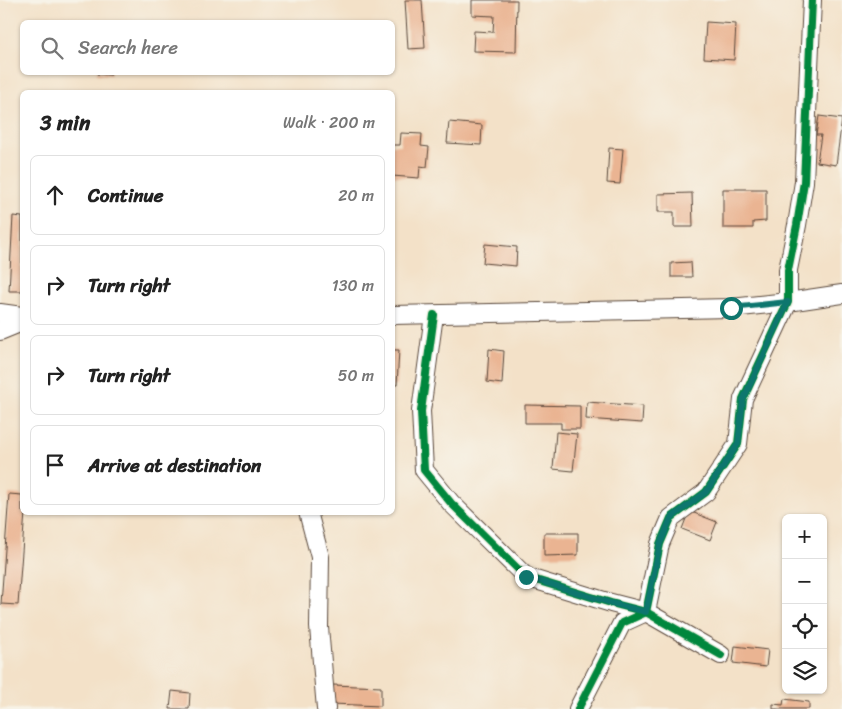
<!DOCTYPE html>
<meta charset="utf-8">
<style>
:root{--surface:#fff;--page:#f6f6f6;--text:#222;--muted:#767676;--line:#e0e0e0}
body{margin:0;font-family:Sriracha,sans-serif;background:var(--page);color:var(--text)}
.controls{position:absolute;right:15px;bottom:15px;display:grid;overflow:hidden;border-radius:8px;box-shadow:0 1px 4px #0004}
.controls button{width:45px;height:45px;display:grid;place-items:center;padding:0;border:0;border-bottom:1px solid var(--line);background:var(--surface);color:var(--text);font:25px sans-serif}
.stop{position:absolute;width:15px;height:15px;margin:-11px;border:4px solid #0f766e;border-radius:50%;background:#fff}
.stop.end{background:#0f766e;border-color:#fff;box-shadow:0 1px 5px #0008}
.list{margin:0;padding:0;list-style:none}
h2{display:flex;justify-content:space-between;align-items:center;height:65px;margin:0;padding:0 20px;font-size:21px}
h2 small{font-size:16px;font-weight:400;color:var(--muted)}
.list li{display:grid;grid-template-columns:32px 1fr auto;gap:15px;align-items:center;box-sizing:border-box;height:80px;margin:0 10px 10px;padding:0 10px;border:1px solid var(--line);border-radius:8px}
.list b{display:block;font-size:19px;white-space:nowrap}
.list em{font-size:16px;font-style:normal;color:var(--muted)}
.icon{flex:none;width:28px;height:28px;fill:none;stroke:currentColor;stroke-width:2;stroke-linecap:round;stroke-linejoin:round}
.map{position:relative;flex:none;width:842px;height:709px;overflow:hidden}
.search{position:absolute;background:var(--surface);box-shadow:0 1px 4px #0004;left:20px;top:20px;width:375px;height:55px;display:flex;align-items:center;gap:12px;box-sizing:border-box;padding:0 18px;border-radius:8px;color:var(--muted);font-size:19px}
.panel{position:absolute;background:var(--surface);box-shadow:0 1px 4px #0004;left:20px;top:90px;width:375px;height:425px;border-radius:8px}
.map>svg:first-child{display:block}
</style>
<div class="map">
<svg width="842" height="709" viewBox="0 0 842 709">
<rect width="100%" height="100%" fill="#f7f3e8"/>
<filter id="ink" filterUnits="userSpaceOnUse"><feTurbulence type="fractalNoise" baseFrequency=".02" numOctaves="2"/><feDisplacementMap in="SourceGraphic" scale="10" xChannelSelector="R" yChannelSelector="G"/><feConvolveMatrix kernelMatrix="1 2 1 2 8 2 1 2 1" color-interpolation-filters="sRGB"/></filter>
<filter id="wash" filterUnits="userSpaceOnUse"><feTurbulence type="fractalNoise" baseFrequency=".0096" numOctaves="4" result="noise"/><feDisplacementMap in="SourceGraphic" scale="20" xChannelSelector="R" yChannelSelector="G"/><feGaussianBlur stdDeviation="1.12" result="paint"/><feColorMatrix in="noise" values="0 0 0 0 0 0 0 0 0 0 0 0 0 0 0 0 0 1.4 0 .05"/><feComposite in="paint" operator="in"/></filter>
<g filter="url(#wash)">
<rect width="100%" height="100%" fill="#f3e1c8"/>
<g id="blocks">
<g fill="#eab492">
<polygon points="405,0 422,0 425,48 408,49"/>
<polygon points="472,0 517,0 516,52 473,51 474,31 493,32 494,16 472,15"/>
<polygon points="706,22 736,24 734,60 704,58"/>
<polygon points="97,72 111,72 111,75 97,74"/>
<polygon points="819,116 842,119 836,165 817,162 821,135 816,135"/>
<polygon points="449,122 482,125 481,145 447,143"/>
<polygon points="401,133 422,134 421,146 429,147 427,167 420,166 419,178 392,176 392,145 400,145"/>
<polygon points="609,148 623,149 620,184 607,183"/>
<polygon points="723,189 766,189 766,221 753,222 753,228 723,228"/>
<polygon points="692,193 693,227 674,227 674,212 658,212 658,194"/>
<polygon points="13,216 22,217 22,291 9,291"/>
<polygon points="485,244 517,247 516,266 483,263"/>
<polygon points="691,262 692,277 671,277 671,263"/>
<polygon points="489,349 504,351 502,384 487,382"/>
<polygon points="392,350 399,350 397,385 392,385"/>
<polygon points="587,402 643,406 642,423 586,419"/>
<polygon points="525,405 580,406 580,429 561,429 561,423 525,423"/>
<polygon points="556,432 577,434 573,471 553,469"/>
<polygon points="9,494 22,495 22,512 25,512 18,605 1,604"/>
<polygon points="689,511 717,522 710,540 682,529"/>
<polygon points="544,533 578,533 578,555 544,556"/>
<polygon points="735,646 768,650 766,667 733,663"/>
<polygon points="333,685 381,687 381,706 332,704"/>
<polygon points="172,691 190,693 189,709 170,709"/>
<polygon points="784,699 809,702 809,709 773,709 773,704 783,705"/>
</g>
</g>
</g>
<g filter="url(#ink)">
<use href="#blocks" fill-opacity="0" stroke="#574538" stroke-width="1"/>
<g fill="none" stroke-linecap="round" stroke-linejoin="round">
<g stroke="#574538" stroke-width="20">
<g id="minor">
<polyline points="0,313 22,316"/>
<polyline points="392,315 731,308 788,302 842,294"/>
<polyline points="434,315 421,411 424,470 451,503 526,577 611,603 646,612 721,655"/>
<polyline points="0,331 22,322"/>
<polyline points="308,512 320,557 319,627 326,709"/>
<polyline points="578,709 622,623 646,612 660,544 671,518 706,492 738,444 743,399 788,302 788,270 797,225 804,182 812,0"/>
</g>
</g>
<use href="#minor" stroke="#fff" stroke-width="18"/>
<g stroke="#f7f3e8" stroke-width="11">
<g id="cycleway">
<polyline points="434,315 421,411 424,470 451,503 526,577 611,603 646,612 721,655"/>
<polyline points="578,709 622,623 646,612 660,544 671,518 706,492 738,444 743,399 788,302 788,270 797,225 804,182 812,0"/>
</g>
</g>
<use href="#cycleway" stroke="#00873e" stroke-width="8"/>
</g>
</g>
<g fill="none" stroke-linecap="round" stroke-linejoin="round" filter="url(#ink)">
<polyline stroke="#0f766e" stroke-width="6" points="526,577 611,603 646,612 660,544 671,518 706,492 738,444 743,400 788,302 731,308"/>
</g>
</svg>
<div class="controls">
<button>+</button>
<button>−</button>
<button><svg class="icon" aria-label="locate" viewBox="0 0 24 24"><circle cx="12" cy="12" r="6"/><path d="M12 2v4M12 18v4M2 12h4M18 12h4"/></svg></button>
<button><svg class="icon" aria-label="layers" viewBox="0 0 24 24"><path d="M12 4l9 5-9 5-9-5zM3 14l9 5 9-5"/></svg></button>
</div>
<div class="stop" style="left:731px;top:308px"></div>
<div class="stop end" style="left:526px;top:577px"></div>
<div class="search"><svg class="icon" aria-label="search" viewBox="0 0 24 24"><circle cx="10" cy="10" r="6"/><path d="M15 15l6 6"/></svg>Search here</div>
<section class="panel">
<h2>3 min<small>Walk · 200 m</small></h2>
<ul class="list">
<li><svg class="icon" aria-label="ahead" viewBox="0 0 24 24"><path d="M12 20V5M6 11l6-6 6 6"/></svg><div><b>Continue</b></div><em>20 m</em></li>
<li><svg class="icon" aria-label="right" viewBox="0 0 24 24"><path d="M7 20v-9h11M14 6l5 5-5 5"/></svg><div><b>Turn right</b></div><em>130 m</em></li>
<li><svg class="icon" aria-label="right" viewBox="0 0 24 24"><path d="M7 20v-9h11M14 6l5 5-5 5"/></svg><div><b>Turn right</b></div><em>50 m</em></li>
<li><svg class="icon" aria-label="arrive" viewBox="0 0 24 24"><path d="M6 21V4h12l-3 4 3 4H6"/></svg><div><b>Arrive at destination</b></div></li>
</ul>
</section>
</div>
